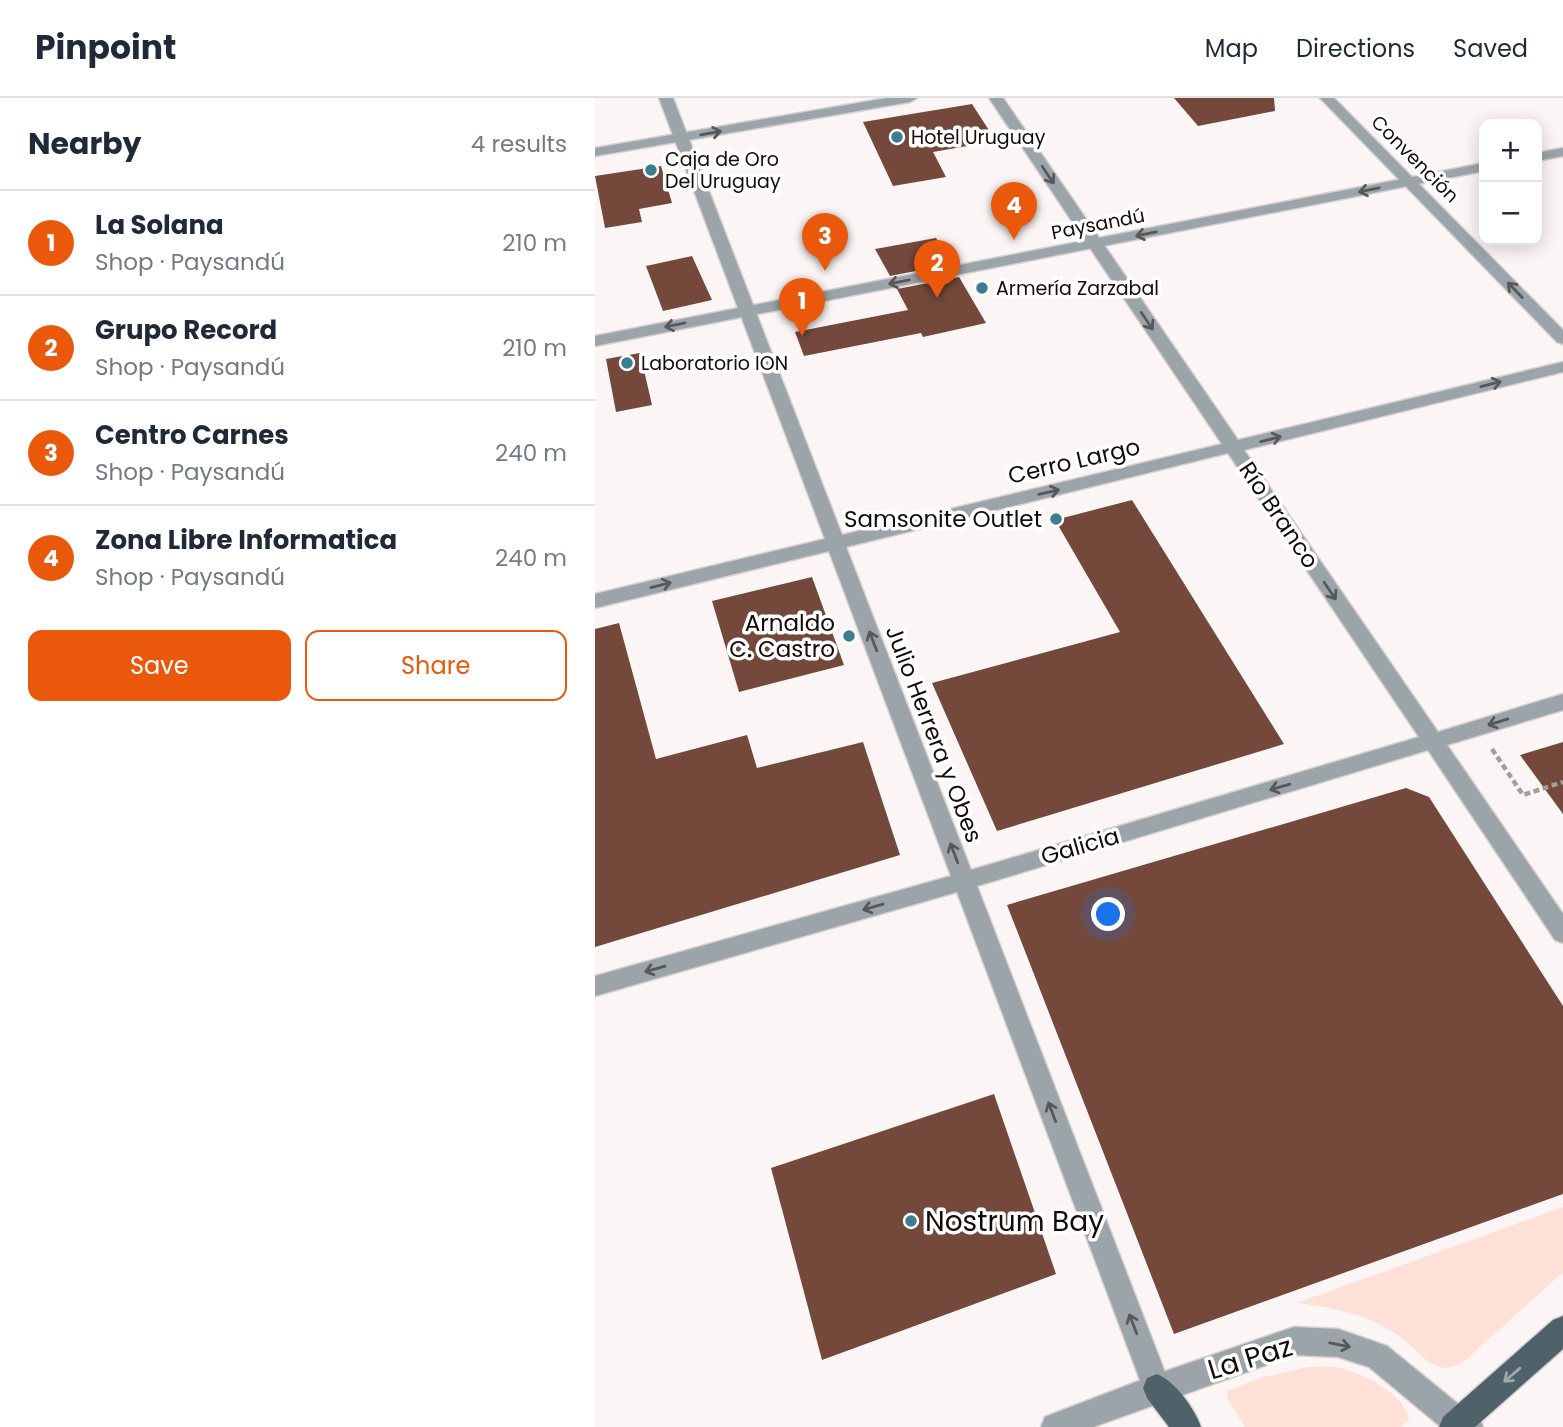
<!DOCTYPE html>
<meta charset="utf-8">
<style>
:root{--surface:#fff;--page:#f2f2f3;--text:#1f2937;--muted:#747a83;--line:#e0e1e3;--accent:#ea580c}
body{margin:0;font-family:Poppins,sans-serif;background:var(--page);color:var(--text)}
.controls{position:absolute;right:21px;top:21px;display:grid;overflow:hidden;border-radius:14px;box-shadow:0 4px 18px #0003}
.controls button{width:63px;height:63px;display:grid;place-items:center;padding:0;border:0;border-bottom:2px solid var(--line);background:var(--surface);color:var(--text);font:35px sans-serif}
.you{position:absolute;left:514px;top:817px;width:24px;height:24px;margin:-18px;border:5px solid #fff;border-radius:50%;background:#1a73e8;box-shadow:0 0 0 10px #1a73e833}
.badge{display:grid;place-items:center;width:46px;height:46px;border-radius:50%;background:var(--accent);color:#fff;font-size:23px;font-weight:700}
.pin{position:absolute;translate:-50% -58px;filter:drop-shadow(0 2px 4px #0008)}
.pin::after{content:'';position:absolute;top:37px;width:24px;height:21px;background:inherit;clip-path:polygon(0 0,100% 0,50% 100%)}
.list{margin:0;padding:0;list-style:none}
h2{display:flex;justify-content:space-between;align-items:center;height:91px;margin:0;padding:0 28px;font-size:30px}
h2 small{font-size:23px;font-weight:400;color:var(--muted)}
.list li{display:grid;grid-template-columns:46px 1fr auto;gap:21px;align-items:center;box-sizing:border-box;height:105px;padding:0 28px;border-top:2px solid var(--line)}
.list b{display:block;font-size:26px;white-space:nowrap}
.list p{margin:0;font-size:23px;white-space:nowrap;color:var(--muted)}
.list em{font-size:23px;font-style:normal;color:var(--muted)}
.actions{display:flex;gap:14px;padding:21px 28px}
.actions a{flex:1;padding:16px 0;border:2px solid var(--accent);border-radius:14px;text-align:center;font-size:24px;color:var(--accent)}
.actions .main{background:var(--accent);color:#fff}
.map{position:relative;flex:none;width:968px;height:1329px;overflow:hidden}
header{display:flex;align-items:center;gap:42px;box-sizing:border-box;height:98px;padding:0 35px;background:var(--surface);border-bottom:2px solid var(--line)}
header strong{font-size:33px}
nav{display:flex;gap:38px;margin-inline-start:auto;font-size:24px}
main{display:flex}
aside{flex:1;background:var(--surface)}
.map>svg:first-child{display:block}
</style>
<header>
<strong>Pinpoint</strong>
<nav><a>Map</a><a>Directions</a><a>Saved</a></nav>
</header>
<main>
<aside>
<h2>Nearby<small>4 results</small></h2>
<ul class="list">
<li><span class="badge">1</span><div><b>La Solana</b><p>Shop · Paysandú</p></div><em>210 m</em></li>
<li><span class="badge">2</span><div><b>Grupo Record</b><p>Shop · Paysandú</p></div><em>210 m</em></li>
<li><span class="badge">3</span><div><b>Centro Carnes</b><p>Shop · Paysandú</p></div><em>240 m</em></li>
<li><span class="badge">4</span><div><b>Zona Libre Informatica</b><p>Shop · Paysandú</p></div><em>240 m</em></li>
</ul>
<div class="actions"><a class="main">Save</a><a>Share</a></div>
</aside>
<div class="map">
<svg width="968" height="1329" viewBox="0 0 968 1329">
<rect width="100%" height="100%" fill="#fbf6f5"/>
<g fill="#ffe0d6">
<path d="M968,1109V1174L872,1261C863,1267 853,1273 842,1268C830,1264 819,1249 808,1241C777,1217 740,1210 702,1205Z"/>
<path d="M713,1269C722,1269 732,1268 741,1269C763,1273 812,1296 814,1322L806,1329H650L632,1300V1293L665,1280Z"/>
</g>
<g fill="#74493c">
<polygon points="579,0 679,0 680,13 603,28"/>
<polygon points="377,6 401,43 338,54 351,79 298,88 268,24"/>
<polygon points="66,68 77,105 44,111 47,124 10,130 0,78"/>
<polygon points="341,140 357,166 295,178 280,151"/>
<polygon points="97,158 117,202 68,213 51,168"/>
<polygon points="364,179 391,225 328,239 326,235 209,258 200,234 313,212 302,191"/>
<polygon points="45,255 57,307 21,314 11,261"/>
<polygon points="537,402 689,646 402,733 337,585 525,534 460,422"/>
<polygon points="217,479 249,567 144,594 117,503"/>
<polygon points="24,525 61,661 152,637 162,670 268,644 305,757 0,849 0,531"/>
<polygon points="968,644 968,716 925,657"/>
<polygon points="811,690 834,699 968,908 968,1096 579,1236 412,807"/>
<polygon points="399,996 461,1176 227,1262 176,1070"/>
</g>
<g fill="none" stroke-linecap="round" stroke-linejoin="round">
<g stroke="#d6d0cf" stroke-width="3">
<g id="minor">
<path d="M64,0H78L247,437L627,346L394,0H408L643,342L968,264V274L649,352L843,634L968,596V612L852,647L968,816V845L960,842L833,652L382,788L576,1290L572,1300L562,1304L552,1300L548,1290L362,794L0,898V878L356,778L234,453L0,510V496L230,441ZM633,355L824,639L376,772L251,449Z"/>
<polygon points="725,0 739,0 968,232 968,246 962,244"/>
</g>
</g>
<g stroke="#d6d0cf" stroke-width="3">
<g id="tertiary">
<polygon points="292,0 322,0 315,4 0,58 0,50"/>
<polygon points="968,50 968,58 942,63 942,55"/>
<polygon points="889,65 889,73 0,248 0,238"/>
<polygon points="699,1229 743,1231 792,1248 873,1314 884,1319 888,1329 846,1329 774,1269 743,1259 699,1257 498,1329 446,1329 450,1319 460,1315 562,1276"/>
</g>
</g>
<g stroke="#d6d0cf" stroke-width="3">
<g id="primary">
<polygon points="968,1218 968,1251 880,1329 844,1329 848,1319 958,1222"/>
<path d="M562,1276C581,1284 599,1310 606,1329H574L552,1300L548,1290L552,1280Z"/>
</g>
</g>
<polyline stroke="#a39d9c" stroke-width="4.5" stroke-dasharray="6 3.5" stroke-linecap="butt" points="897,651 928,697 968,684"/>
<use href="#minor" fill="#9ba5a9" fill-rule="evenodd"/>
<use href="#tertiary" fill="#9ba5a9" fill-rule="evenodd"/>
<use href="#primary" fill="#4f6269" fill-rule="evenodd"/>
</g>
<defs><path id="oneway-shaft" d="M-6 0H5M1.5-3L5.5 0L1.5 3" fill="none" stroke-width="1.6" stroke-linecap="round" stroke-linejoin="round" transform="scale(1.75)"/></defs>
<g stroke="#575859">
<use href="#oneway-shaft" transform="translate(116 35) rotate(-10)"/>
<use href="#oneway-shaft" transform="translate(453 77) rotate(56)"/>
<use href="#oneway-shaft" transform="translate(774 92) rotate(169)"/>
<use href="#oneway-shaft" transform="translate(551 136) rotate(169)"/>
<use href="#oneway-shaft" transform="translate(304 184) rotate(169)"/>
<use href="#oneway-shaft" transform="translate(920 192) rotate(-134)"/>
<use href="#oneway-shaft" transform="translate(552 223) rotate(56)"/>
<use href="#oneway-shaft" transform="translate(80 227) rotate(169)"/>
<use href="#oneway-shaft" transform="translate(896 286) rotate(-14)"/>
<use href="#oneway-shaft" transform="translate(676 341) rotate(-14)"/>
<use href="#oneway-shaft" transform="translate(454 394) rotate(-13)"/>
<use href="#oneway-shaft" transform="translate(66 487) rotate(-14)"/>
<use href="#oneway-shaft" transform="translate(735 493) rotate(56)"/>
<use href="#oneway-shaft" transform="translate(278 543) rotate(-111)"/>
<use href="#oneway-shaft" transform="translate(903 624) rotate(163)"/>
<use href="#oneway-shaft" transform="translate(685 689) rotate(164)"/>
<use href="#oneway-shaft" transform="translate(359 755) rotate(-111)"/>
<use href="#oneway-shaft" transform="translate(278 809) rotate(164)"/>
<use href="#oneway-shaft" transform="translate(60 871) rotate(164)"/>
<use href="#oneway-shaft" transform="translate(457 1014) rotate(-111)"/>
<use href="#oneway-shaft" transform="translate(538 1226) rotate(-111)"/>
<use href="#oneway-shaft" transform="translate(745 1247) rotate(11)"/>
</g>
<use stroke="#9ea9ac" href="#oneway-shaft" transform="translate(917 1277) rotate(139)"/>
<g fill="#3c7d90" stroke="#fff" stroke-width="2.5">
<circle cx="302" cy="39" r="7"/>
<circle cx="56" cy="72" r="7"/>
<circle cx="387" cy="190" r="7"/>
<circle cx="32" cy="265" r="7"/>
<circle cx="461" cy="421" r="7"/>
<circle cx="254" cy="538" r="7"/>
<circle cx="316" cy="1123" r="7"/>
</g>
<g text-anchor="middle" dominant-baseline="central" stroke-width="7" stroke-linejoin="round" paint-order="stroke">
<g font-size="19" fill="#130b09" stroke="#fff" text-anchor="start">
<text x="316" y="39">Hotel Uruguay</text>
<text x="70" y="61">Caja de Oro<tspan x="70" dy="22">Del Uruguay</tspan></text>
<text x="401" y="190">Armería Zarzabal</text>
<text x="46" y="265">Laboratorio ION</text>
</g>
<g font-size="19" fill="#130b09" stroke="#fff">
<text transform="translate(820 61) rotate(45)">Convención</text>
<text transform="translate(503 126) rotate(-11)">Paysandú</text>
</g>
<g font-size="23" fill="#130b09" stroke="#fff">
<text transform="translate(479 363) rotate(-13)">Cerro Largo</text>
<text transform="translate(684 417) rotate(56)">Río Branco</text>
<text transform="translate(339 636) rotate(69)">Julio Herrera y Obes</text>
<text transform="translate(485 748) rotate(-16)">Galicia</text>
</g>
<g font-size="23" fill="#130b09" stroke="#fff" text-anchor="end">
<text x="447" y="421">Samsonite Outlet</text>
<text x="240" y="525">Arnaldo<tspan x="240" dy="26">C. Castro</tspan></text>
</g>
<g font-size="28" fill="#130b09" stroke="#fff" text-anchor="start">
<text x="330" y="1123">Nostrum Bay</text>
</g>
<g font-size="28" fill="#130b09" stroke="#fff">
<text transform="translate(655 1260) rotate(-17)">La Paz</text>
</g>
</g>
</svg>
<div class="controls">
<button>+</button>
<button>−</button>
</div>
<div class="you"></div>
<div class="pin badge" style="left:207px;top:238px">1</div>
<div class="pin badge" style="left:342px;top:200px">2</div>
<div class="pin badge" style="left:230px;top:173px">3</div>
<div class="pin badge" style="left:419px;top:142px">4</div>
</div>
</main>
